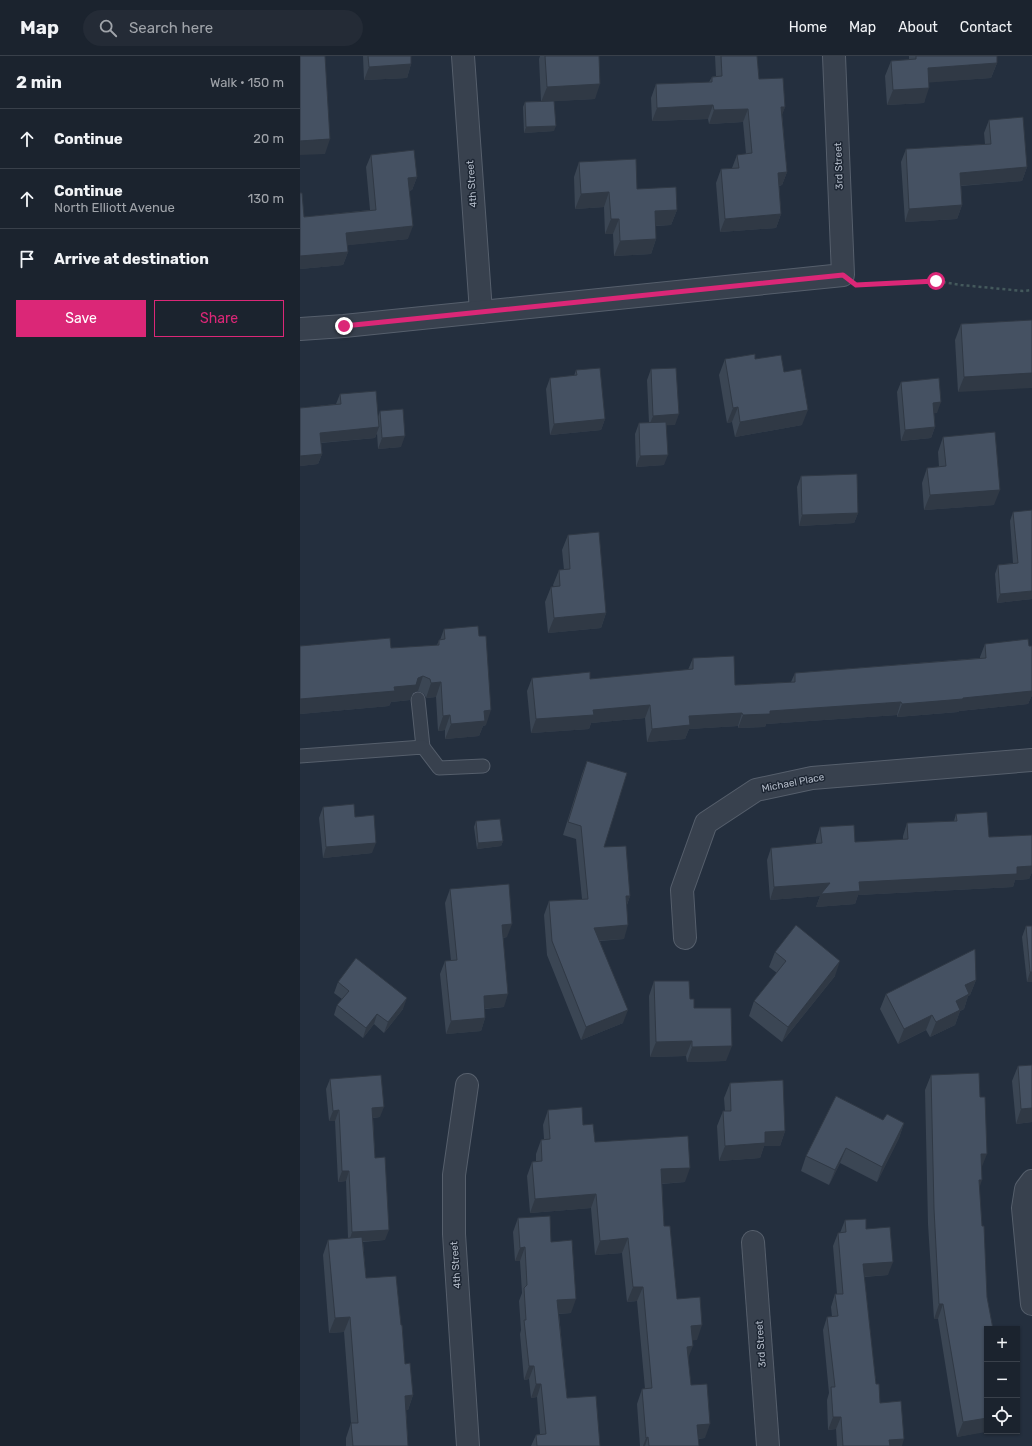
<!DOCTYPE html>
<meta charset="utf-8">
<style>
:root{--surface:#1b232e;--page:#242b36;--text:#f1f3f6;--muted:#a0a4aa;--line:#39404a;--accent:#db2777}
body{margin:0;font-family:Rubik,sans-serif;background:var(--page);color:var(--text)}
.controls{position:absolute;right:12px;bottom:12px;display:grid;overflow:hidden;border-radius:0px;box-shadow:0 1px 3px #0004}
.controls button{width:36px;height:36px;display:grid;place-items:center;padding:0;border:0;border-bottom:1px solid var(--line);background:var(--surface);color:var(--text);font:20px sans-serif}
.stop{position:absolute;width:12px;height:12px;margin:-9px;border:3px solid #db2777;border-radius:50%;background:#fff}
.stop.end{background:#db2777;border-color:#fff;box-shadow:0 1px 4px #0008}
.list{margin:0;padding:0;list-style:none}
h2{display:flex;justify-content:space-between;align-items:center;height:52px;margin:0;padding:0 16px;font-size:17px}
h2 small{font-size:13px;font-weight:400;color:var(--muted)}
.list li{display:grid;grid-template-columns:26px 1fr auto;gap:12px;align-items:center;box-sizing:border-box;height:60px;padding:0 16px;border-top:1px solid var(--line)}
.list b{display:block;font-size:15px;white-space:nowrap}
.list p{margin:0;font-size:13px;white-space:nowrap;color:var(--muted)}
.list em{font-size:13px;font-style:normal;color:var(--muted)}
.actions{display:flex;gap:8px;padding:12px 16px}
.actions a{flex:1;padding:9px 0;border:1px solid var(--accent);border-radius:0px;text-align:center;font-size:14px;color:var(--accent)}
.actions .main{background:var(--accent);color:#fff}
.icon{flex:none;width:22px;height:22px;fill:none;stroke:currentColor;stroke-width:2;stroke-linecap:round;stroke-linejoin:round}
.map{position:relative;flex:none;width:732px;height:1390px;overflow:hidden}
header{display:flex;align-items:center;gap:24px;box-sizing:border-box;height:56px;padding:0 20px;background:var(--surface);border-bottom:1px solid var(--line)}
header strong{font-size:19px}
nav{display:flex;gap:22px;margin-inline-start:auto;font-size:14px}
.search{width:280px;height:36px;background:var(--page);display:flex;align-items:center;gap:10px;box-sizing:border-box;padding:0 14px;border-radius:22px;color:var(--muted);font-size:15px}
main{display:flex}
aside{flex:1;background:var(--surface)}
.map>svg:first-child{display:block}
</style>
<header>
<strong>Map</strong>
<div class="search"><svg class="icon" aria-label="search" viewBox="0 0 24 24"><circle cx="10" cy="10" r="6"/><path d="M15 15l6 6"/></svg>Search here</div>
<nav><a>Home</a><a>Map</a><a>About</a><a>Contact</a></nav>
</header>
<main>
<aside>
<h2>2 min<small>Walk · 150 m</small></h2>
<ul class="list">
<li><svg class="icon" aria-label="ahead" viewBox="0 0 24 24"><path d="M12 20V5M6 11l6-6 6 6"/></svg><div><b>Continue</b></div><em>20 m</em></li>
<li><svg class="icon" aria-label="ahead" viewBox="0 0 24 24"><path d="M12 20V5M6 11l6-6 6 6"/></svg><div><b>Continue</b><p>North Elliott Avenue</p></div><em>130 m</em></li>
<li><svg class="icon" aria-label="arrive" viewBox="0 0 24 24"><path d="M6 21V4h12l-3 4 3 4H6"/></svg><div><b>Arrive at destination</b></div></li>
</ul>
<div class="actions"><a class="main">Save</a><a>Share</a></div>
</aside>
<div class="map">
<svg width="732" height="1390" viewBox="0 0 732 1390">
<rect width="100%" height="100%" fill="#242f3e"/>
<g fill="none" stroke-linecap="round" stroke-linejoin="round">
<g stroke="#565f6c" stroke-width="15">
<g id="service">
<polyline points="118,643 123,691"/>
<polyline points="0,700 123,691 139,712 183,710"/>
</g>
</g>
<g stroke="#565f6c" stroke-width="24">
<g id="minor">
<polyline points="163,0 181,256"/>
<polyline points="0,273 44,270 543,219 534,0"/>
<polyline points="385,882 382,834 406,767 456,734 512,722 732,704"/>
<polyline points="167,1029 154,1119 154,1178 168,1390"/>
<polyline points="732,1125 726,1133 723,1152 732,1248"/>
<polyline points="453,1186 468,1390"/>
</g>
</g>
<polyline stroke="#44595c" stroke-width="2.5" stroke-dasharray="3 3" stroke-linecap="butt" points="565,229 636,225 661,229 723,235 732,234"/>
<use href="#service" stroke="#38414e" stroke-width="13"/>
<use href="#minor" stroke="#38414e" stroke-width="22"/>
</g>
<g fill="#3b4654">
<polygon points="63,0 111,0 111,8 107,22 64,24"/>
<polygon points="240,0 299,0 295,43 254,45 254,75 224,77 223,51 225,46 241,45 239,3"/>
<polygon points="415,0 457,0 459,23 485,51 482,58 487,116 482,129 479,130 481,158 476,172 420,176 416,127 421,113 432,112 437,99 446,98 443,66 409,68 408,63 352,65 351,42 356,28 409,26 412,21 416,20"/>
<polygon points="609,0 697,0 697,7 691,22 629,26 624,47 587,49 585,20 591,5 609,4"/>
<polygon points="689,64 727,111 722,125 661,130 662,149 657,163 605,166 601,106 606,93 685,88 684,77"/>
<polygon points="71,99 117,121 112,134 109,135 108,183 47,189 48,196 43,209 0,213 0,137 4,161 70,154 66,111"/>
<polygon points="279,106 337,133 377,154 371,169 356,170 356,183 351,198 314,200 313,178 305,178 304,151 275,153 274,121"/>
<polygon points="732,264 658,336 655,284 661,268"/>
<polygon points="425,303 455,303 484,316 502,369 435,381 432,366 427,367 419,319"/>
<polygon points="351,313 375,369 366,369 364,409 336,411 335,378 339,367 349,367 347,324"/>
<polygon points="276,314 305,363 301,374 250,379 246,333 250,322 274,320"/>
<polygon points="601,326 637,357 634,357 635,371 631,382 601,385 597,336"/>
<polygon points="40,338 78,361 80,355 101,391 78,393 77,377 75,382 21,387 22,398 18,408 0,410 0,352 36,348"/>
<polygon points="643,381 694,449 624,454 622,427 627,412 639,411 638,396"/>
<polygon points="501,420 558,457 554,467 499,470 497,431"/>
<polygon points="713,456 732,543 697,547 695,518 698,509 713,507 710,465"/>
<polygon points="268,479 306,557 301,572 248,577 245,546 251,531 254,531 253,529 259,514 264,514 262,494"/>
<polygon points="144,573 186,669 183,670 179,680 145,683 145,674 138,675 136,641 126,642 124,638 118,635 113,637 110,644 91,646 89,650 0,658 0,590 91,592 137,589 139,584 140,584"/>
<polygon points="685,588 732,639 728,648 659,655 658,656 597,661 597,659 466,668 465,671 438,672 438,670 389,673 385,683 347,686 345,662 291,667 289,673 231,677 227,635 232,622 290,623 388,614 393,602 435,629 491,626 495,617 680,602 680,601"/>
<polygon points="287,705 304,791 330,840 327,849 324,883 300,885 323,967 281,984 247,899 244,859 249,845 282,843 276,783 263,779 282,718"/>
<polygon points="23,751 55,761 72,797 23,802 19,762"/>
<polygon points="656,758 689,781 732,779 732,816 729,823 715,824 713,831 558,839 555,848 516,851 520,840 470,844 467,804 471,792 516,788 516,784 520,771 555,786 603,784 603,780 607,767 654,765"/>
<polygon points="176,765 203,785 201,790 177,793 174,771"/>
<polygon points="150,833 207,881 203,882 204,951 185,953 185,962 181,975 146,978 140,918 145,905 151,905 145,847"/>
<polygon points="726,870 732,926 727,926 722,881"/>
<polygon points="475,896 535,920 482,986 449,960 454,945 477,917 469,911"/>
<polygon points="676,924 670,939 668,940 664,953 660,955 655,969 630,981 626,974 598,988 580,953 586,938"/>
<polygon points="354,925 390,943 394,952 426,1005 387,1006 386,1000 350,1001 349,940"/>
<polygon points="38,926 103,953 84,977 74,968 63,982 34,959 37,949 42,943 34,937"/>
<polygon points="732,1009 732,1066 716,1068 712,1025 718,1010"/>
<polygon points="631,1019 682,1112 679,1132 687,1241 687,1375 657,1381 638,1263 634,1263 628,1168 625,1034"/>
<polygon points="30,1023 80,1061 73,1062 75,1102 85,1184 63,1186 66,1222 101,1269 105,1308 113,1339 108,1354 106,1354 108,1390 46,1390 46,1382 51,1367 44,1276 29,1277 23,1199 28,1184 48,1182 46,1125 38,1126 35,1065 29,1065 26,1033"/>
<polygon points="430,1027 485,1075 480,1090 464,1090 460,1102 419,1105 417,1070 423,1055 425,1055 424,1042"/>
<polygon points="248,1054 283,1069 295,1086 385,1126 362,1128 364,1170 377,1243 397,1284 392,1284 388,1302 391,1329 405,1382 398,1383 399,1390 340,1390 337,1348 342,1333 345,1333 337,1245 327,1246 322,1197 295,1199 291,1152 230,1157 227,1120 232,1106 236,1105 236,1098 241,1084 244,1083 243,1069"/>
<polygon points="583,1064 604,1067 599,1082 577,1126 540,1107 529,1129 501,1115 506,1100"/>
<polygon points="218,1162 251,1186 271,1257 259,1258 267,1342 300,1390 231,1390 236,1379 240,1378 237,1341 231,1342 229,1323 224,1324 220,1278 221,1274 219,1245 222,1237 220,1205 215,1205 213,1176"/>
<polygon points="545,1164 566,1173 588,1219 564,1221 576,1328 580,1347 602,1390 537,1390 536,1373 528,1374 527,1344 529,1337 523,1274 527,1261 532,1261 531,1251 535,1238 537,1238 533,1190 538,1177 540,1177"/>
</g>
<g fill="#303945">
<polygon points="697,7 691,22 623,27 628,12"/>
<polygon points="111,8 107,22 64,24 69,11"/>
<polygon points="300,28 295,43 241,46 247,31"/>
<polygon points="629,32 624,47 587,49 593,34"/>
<polygon points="413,49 408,63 352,65 357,52"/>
<polygon points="481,51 485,51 480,65"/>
<polygon points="448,53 443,66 409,68 414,54"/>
<polygon points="256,70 254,75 224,77 226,71"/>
<polygon points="30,83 25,98 0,99 0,85"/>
<polygon points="727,111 722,125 655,130 660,117"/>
<polygon points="487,116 482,129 473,130 478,117"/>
<polygon points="117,121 112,134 103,135 108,122"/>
<polygon points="309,136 304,151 275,153 281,138"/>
<polygon points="662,149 657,163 605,166 609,153"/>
<polygon points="377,154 371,169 350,170 355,155"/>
<polygon points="481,158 476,172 420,176 425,163"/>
<polygon points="311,163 319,163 313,178 305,178"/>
<polygon points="113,170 108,183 41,190 46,177"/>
<polygon points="356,183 351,198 314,200 320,185"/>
<polygon points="48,196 43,209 0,213 0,200"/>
<polygon points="732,317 732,332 658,336 664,321"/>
<polygon points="641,346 637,357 629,358 633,347"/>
<polygon points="438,351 432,366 427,367 433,352"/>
<polygon points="508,354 502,369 435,381 440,366"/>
<polygon points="379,358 375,369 349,370 353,360"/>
<polygon points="305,363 301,374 250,379 254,368"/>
<polygon points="79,371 75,382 16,387 20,377"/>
<polygon points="635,371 631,382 601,385 605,374"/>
<polygon points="105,380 101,391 78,393 82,382"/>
<polygon points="22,398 18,408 0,410 0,400"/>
<polygon points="368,399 364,409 336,411 340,400"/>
<polygon points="700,434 694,449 624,454 630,439"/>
<polygon points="558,457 554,467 499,470 502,459"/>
<polygon points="732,535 732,543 697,547 700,538"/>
<polygon points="306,557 301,572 248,577 254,562"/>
<polygon points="123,620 118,635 113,637 110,644 91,646 89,650 0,658 0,643 94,631"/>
<polygon points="141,626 136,641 126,642 131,627"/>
<polygon points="732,627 732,639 728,648 659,655 658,656 597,661 602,648 663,642"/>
<polygon points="601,646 597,659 466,668 465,671 438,672 443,659 470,655"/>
<polygon points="350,649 345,662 291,667 289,673 231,677 236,663 293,654"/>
<polygon points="191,654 186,669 183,670 179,680 145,683 151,668 184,655"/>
<polygon points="442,657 438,670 389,673 385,683 347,686 352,673 389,660"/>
<polygon points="150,659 145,674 138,675 143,660"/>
<polygon points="203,785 201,790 177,793 178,787"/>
<polygon points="76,787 72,797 23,802 26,791"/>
<polygon points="732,807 732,816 729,823 715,824 713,831 558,839 555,848 516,851 520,840 470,844 474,831 530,827 559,826 717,811"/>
<polygon points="326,840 330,840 325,854"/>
<polygon points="212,868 207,881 197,882 202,869"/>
<polygon points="328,869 324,883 290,885 294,872"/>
<polygon points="540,905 535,920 482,986 488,971"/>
<polygon points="730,916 732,916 732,926 727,926"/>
<polygon points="676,924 670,939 668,940 664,953 660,955 655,969 630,981 636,966 656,945 665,929"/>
<polygon points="208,938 204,951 179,953 184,940"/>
<polygon points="107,942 103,953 84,977 88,966"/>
<polygon points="328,954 323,967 281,984 286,971"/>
<polygon points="77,958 74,968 63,982 66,972"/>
<polygon points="632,959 626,974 598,988 604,973"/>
<polygon points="185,962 181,975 146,978 151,965"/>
<polygon points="392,985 386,1000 350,1001 356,986"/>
<polygon points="432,990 426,1005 387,1006 392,991"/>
<polygon points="84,1051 80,1061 69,1062 72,1052"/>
<polygon points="732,1052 732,1066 716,1068 721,1053"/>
<polygon points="39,1054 35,1065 29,1065 33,1055"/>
<polygon points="604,1067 599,1082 577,1126 582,1111"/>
<polygon points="485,1075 480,1090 464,1090 460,1102 419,1105 425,1090 465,1076"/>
<polygon points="546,1092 540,1107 529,1129 535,1114"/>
<polygon points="681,1098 687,1098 681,1113"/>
<polygon points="390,1112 385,1126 356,1128 361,1113"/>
<polygon points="42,1115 49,1115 46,1125 38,1126"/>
<polygon points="679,1124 682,1124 677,1139"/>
<polygon points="296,1138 291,1152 230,1157 235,1143"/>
<polygon points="89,1174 85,1184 49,1186 52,1176"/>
<polygon points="328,1182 322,1197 295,1199 300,1185"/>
<polygon points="225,1191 220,1205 215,1205 220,1192"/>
<polygon points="593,1206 588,1219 558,1221 563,1208"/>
<polygon points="333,1231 343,1231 337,1245 327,1246"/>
<polygon points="276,1243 271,1257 252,1258 257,1244"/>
<polygon points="639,1248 643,1248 638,1263 634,1263"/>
<polygon points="50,1261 44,1276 29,1277 35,1262"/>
<polygon points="402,1269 397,1284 386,1285 391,1270"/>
<polygon points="393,1290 387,1305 387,1291"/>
<polygon points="229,1310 234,1310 229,1323 224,1324"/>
<polygon points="236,1328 241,1328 237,1341 231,1342"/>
<polygon points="113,1339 108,1354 99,1355 105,1340"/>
<polygon points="533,1361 541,1361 536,1373 528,1374"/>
<polygon points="687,1362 687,1375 692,1375 657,1381 663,1366"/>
<polygon points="410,1368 405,1382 392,1383 397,1369"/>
<polygon points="348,1381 345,1390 343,1390 346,1382"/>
<polygon points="604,1383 602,1390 587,1390 589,1384"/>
</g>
<g fill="#455162" stroke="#303945">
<polygon points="0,0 25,0 30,83 0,85"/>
<polygon points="68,0 111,0 111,8 69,11"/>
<polygon points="245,0 299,0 300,28 247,31"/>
<polygon points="421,0 457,0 459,23 483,22 485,51 481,51 487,116 478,117 481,158 425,163 421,113 439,112 437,99 452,97 448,53 414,54 413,49 357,52 356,28 412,26 412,21 422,20"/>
<polygon points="616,0 697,0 697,7 628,12 629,32 593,34 591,5 616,3"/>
<polygon points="254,45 256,70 226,71 225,46"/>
<polygon points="723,61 727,111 660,117 662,149 609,153 606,93 691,88 689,64"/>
<polygon points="114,94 117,121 108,122 113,170 46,177 48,196 0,200 0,137 2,137 4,161 76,154 71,99"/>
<polygon points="336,103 337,133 376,131 377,154 355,155 356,183 320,185 319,163 311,163 309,136 281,138 279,106"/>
<polygon points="732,264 732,317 664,321 661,268"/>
<polygon points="455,298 455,303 481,299 484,316 501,313 508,354 440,366 438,351 433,352 425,303"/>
<polygon points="300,312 305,363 254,368 250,322 277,319 276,314"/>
<polygon points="376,312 379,358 353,360 351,313"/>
<polygon points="639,322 641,346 633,347 635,371 605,374 601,326"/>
<polygon points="76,335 79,371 20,377 22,398 0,400 0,352 41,348 40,338"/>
<polygon points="103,353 105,380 82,382 80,355"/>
<polygon points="366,366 368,399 340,400 339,367"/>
<polygon points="695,376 700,434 630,439 627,412 646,410 643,381"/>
<polygon points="557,418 558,457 502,459 501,420"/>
<polygon points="732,454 732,535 700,538 698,509 718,507 713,456"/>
<polygon points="299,476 306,557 254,562 251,531 260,530 259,514 270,513 268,479"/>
<polygon points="178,570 179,580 186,580 191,654 184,655 185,665 151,668 150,659 143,660 141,626 131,627 130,623 123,620 118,622 116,629 94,631 95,635 0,643 0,590 90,582 91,592 139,589 139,584 145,583 144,573"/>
<polygon points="728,583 729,590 732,590 732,635 663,642 663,643 602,648 601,646 470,655 470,658 443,659 442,657 389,660 390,669 352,673 350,649 293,654 294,659 236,663 232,622 290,616 290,623 393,613 393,602 434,600 435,629 495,626 495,617 686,602 685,588"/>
<polygon points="287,705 327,717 304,791 326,790 330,840 326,840 328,869 294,872 328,954 286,971 252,885 249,845 288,843 281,770 268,766"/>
<polygon points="54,748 55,761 74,759 76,787 26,791 23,751"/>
<polygon points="687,756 689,781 732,779 732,810 717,811 717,818 559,826 560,835 521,838 530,827 474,831 471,792 522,787 520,771 554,769 555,786 608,783 607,767 657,765 656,758"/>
<polygon points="200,763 203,785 178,787 176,765"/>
<polygon points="209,828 212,868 202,869 208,938 184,940 185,962 151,965 145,905 157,904 150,833"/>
<polygon points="496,869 540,905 488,971 454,945 486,905 475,896"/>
<polygon points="726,870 732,870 732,916 730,916"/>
<polygon points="675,893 676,924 665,929 669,938 656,945 660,954 636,966 632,959 604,973 586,938"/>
<polygon points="56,902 107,942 88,966 77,958 66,972 37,949 49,935 38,926"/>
<polygon points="354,925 389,925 390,943 394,943 394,952 431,952 432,990 392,991 392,985 356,986"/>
<polygon points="732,1009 732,1052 721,1053 718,1010"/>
<polygon points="679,1017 680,1041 685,1041 687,1098 681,1098 682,1124 679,1124 682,1170 684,1170 687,1241 693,1273 687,1273 687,1362 663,1366 643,1248 639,1248 634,1153 631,1019"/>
<polygon points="81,1019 84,1051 72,1052 75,1102 85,1101 89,1174 52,1176 49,1115 42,1115 39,1054 33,1055 30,1023"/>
<polygon points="483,1024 485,1075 465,1076 465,1087 425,1090 423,1055 431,1055 430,1027"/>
<polygon points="536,1040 583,1064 587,1058 604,1067 582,1111 546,1092 535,1114 506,1100"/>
<polygon points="282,1051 283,1069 293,1068 295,1086 388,1080 390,1112 361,1113 364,1170 370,1170 377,1243 400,1241 402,1269 391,1270 393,1290 387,1291 391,1329 407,1328 410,1368 397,1369 399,1390 349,1390 348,1381 346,1382 342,1333 352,1332 343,1231 333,1231 328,1182 300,1185 296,1138 235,1143 232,1106 242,1105 241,1084 250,1083 248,1054"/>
<polygon points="250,1160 251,1186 272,1184 276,1243 257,1244 267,1342 296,1340 300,1390 237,1390 236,1379 246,1378 241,1328 236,1328 234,1310 229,1310 224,1264 226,1264 224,1232 227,1229 225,1191 220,1192 218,1162"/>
<polygon points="566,1163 566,1173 590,1171 593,1206 563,1208 576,1328 579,1328 580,1347 601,1345 604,1383 589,1384 590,1390 543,1390 541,1361 533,1361 531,1331 535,1331 527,1261 538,1260 535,1238 543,1238 538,1177 546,1176 545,1164"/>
<polygon points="62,1181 66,1222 96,1220 101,1269 102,1269 105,1308 110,1307 113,1339 105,1340 108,1390 53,1390 51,1367 58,1367 50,1261 35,1262 28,1184"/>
</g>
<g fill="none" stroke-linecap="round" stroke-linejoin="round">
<polyline stroke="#db2777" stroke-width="5" points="44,270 543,219 556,229 636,225"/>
</g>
<g text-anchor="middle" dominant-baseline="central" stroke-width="3" stroke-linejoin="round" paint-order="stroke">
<g font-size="10" fill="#b4bcc9" stroke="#1d2633">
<text transform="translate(539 110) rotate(-92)">3rd Street</text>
<text transform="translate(172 128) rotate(-94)">4th Street</text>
<text transform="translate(493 727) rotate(-11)">Michael Place</text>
<text transform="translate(156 1209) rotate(-94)">4th Street</text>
<text transform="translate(461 1288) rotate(-94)">3rd Street</text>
</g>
</g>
</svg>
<div class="controls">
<button>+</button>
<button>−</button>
<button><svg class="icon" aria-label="locate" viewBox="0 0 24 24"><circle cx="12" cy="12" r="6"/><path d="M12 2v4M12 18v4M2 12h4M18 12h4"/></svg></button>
</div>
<div class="stop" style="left:636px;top:225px"></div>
<div class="stop end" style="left:44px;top:270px"></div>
</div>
</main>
